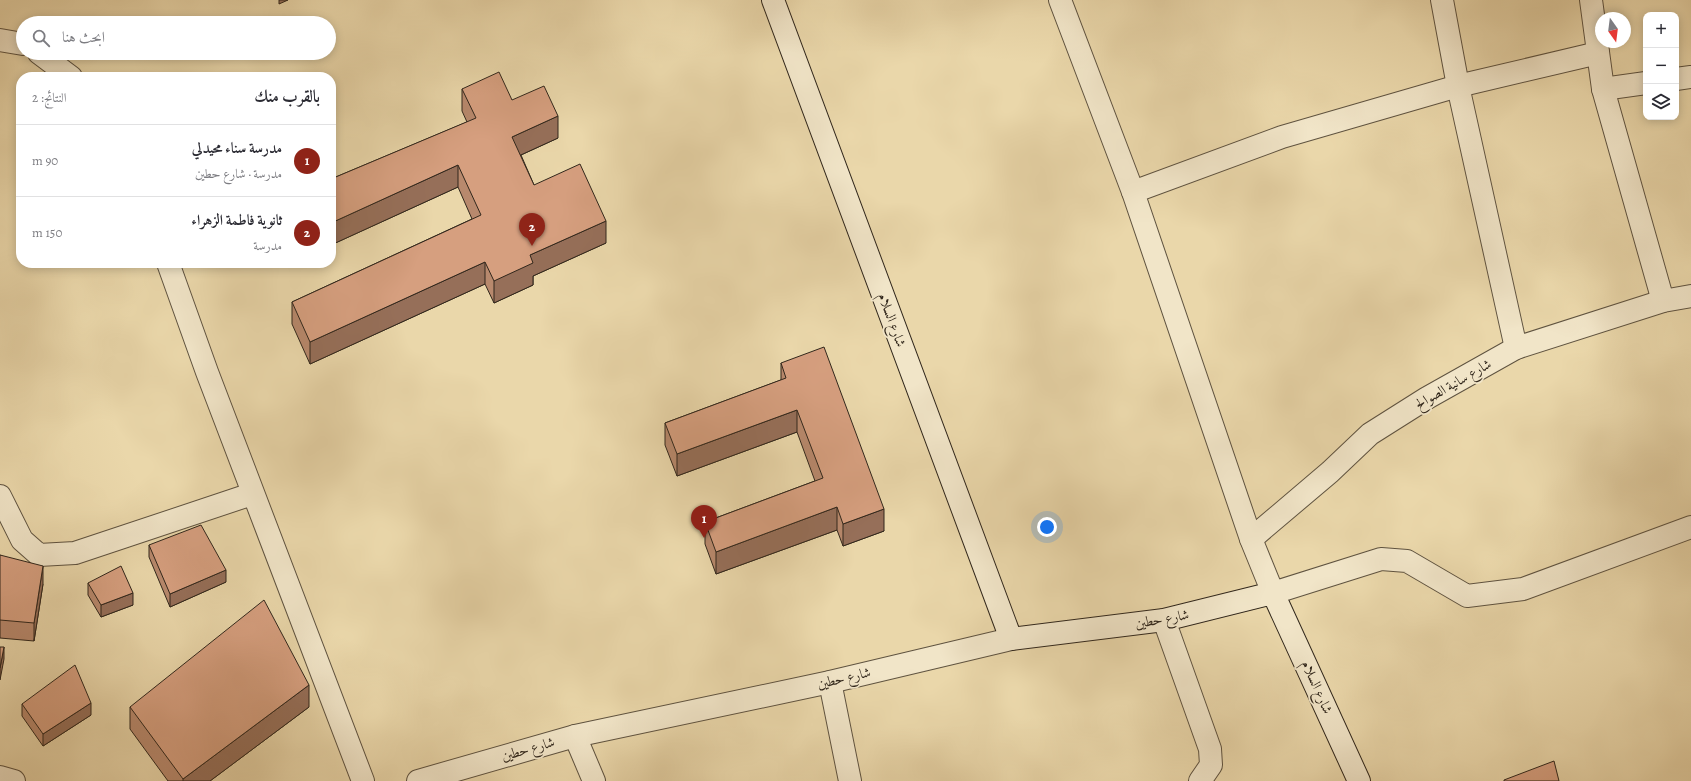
<!DOCTYPE html>
<html lang="ar">
<meta charset="utf-8">
<style>
:root{--surface:#fff;--page:#f2f2f3;--text:#2b2b33;--muted:#7c7c81;--line:#e1e1e2;--accent:#8f2418}
body{margin:0;font-family:Alegreya,Amiri,serif;background:var(--page);color:var(--text);direction:rtl}
.controls{position:absolute;right:12px;top:12px;display:grid;overflow:hidden;border-radius:8px;box-shadow:0 2px 10px #0003}
.controls button{width:36px;height:36px;display:grid;place-items:center;padding:0;border:0;border-bottom:1px solid var(--line);background:var(--surface);color:var(--text);font:20px sans-serif}
.compass{position:absolute;left:1595px;top:12px;width:36px;height:36px;border-radius:50%;background:var(--surface);box-shadow:0 2px 10px #0003;rotate:166deg}
.you{position:absolute;left:1047px;top:527px;width:14px;height:14px;margin:-10px;border:3px solid #fff;border-radius:50%;background:#1a73e8;box-shadow:0 0 0 6px #1a73e833}
.badge{display:grid;place-items:center;width:26px;height:26px;border-radius:50%;background:var(--accent);color:#fff;font-size:13px;font-weight:700}
.pin{position:absolute;translate:-50% -33px;filter:drop-shadow(0 1px 2px #0008)}
.pin::after{content:'';position:absolute;top:21px;width:14px;height:12px;background:inherit;clip-path:polygon(0 0,100% 0,50% 100%)}
.list{margin:0;padding:0;list-style:none}
h2{display:flex;justify-content:space-between;align-items:center;height:52px;margin:0;padding:0 16px;font-size:17px}
h2 small{font-size:13px;font-weight:400;color:var(--muted)}
.list li{display:grid;grid-template-columns:26px 1fr auto;gap:12px;align-items:center;box-sizing:border-box;height:72px;padding:0 16px;border-top:1px solid var(--line)}
.list b{display:block;font-size:15px;white-space:nowrap}
.list p{margin:0;font-size:13px;white-space:nowrap;color:var(--muted)}
.list em{font-size:13px;font-style:normal;color:var(--muted)}
.icon{flex:none;width:22px;height:22px;fill:none;stroke:currentColor;stroke-width:2;stroke-linecap:round;stroke-linejoin:round}
.map{position:relative;flex:none;width:1691px;height:781px;overflow:hidden;direction:ltr}
.search{position:absolute;background:var(--surface);box-shadow:0 2px 10px #0003;left:16px;top:16px;width:320px;height:44px;display:flex;align-items:center;gap:10px;box-sizing:border-box;padding:0 14px;border-radius:22px;color:var(--muted);font-size:15px}
.panel{position:absolute;background:var(--surface);box-shadow:0 2px 10px #0003;left:16px;top:72px;width:320px;height:196px;border-radius:16px;direction:rtl}
.map>svg:first-child{display:block}
</style>
<div class="map">
<svg width="1691" height="781" viewBox="0 0 1691 781">
<rect width="100%" height="100%" fill="#ead7aa"/>
<filter id="stains"><feTurbulence type="fractalNoise" baseFrequency=".005" numOctaves="4"/><feColorMatrix values="0 0 0 0 .2 0 0 0 0 .09 0 0 0 0 .02 0 0 0 .5 -.17"/></filter>
<radialGradient id="worn" r=".72"><stop offset=".6" stop-color="#630" stop-opacity="0"/><stop offset="1" stop-color="#630" stop-opacity=".3"/></radialGradient>
<g fill="none" stroke-linecap="round" stroke-linejoin="round">
<g stroke="#5f5340" stroke-width="24">
<g id="street">
<polyline points="1060,0 1133,192 1251,539 1273,593 1381,559 1407,561 1467,596 1523,589 1691,527"/>
<polyline points="1442,0 1458,86 1516,348"/>
<polyline points="1591,0 1603,89 1663,301"/>
<polyline points="0,40 23,44"/>
<polyline points="39,53 71,77"/>
<polyline points="1676,79 1691,77"/>
<polyline points="1603,89 1646,83"/>
<polyline points="1133,192 1282,137 1458,86 1598,53"/>
<polyline points="168,263 207,372 363,781"/>
<polyline points="0,496 22,540 39,555 75,553 252,494"/>
<polyline points="1251,539 1330,472 1370,434 1427,398 1516,348 1663,301 1691,296"/>
<polyline points="1164,620 1210,749 1211,765 1200,781"/>
<polyline points="830,682 850,781"/>
<polyline points="575,736 594,781"/>
<polyline points="0,777 14,781"/>
<polyline points="418,781 575,736 830,682 1011,639"/>
</g>
</g>
<g stroke="#31271c" stroke-width="24">
<polyline id="secondary" points="773,0 1011,639 1164,620 1273,593 1359,781"/>
</g>
<use href="#street" stroke="#f1e5c8" stroke-width="22"/>
<use href="#secondary" stroke="#f1e5c8" stroke-width="22"/>
</g>
<g fill="#b8896d" stroke="#31271c">
<polygon points="462,89 512,100 558,138 521,155 534,185 606,243 533,276 533,285 494,303 485,284 310,364 292,324 292,302 472,219 458,187 331,245 331,179 467,122 462,111"/>
<polygon points="781,363 884,531 843,546 837,530 716,574 705,544 705,522 815,481 797,432 677,476 665,445 665,423 781,380"/>
<polygon points="149,545 226,582 170,607 149,557"/>
<polygon points="0,555 43,584 34,641 0,638"/>
<polygon points="88,583 133,605 101,617 88,595"/>
<polygon points="22,704 91,715 43,746 22,716"/>
<polygon points="130,707 309,707 210,781 168,781 130,729"/>
</g>
<g fill="#966f59" stroke="#31271c">
<polygon points="279,0 288,0 279,4"/>
<polygon points="558,116 558,138 512,159 512,137"/>
<polygon points="458,165 458,187 331,245 331,223"/>
<polygon points="606,221 606,243 533,276 533,285 494,303 494,281 530,255"/>
<polygon points="485,262 485,284 310,364 310,342"/>
<polygon points="284,263 292,263 284,267"/>
<polygon points="797,410 797,432 677,476 677,454"/>
<polygon points="837,507 837,530 716,574 716,552"/>
<polygon points="884,509 884,531 843,546 843,524"/>
<polygon points="43,566 43,584 34,641 34,623"/>
<polygon points="226,570 226,582 170,607 170,594"/>
<polygon points="133,593 133,605 101,617 101,605"/>
<polygon points="4,647 4,659 0,680 0,668"/>
<polygon points="309,685 309,707 210,781 183,781 183,779"/>
<polygon points="91,703 91,715 43,746 43,734"/>
</g>
<g fill="#d69f7f" stroke="#31271c">
<polygon points="499,72 512,100 544,86 558,116 512,137 534,185 580,164 606,221 530,255 533,263 494,281 485,262 310,342 292,302 481,215 458,165 331,223 331,179 476,118 462,89"/>
<polygon points="824,347 884,509 843,524 837,507 716,552 705,522 823,478 797,410 677,454 665,423 786,378 781,363"/>
<polygon points="201,525 226,570 170,594 149,545"/>
<polygon points="0,555 43,566 34,623 0,620"/>
<polygon points="121,566 133,593 101,605 88,583"/>
<polygon points="264,600 309,685 183,779 130,707"/>
<polygon points="0,647 4,647 0,668"/>
<polygon points="75,665 91,703 43,734 22,704"/>
<polygon points="1554,761 1559,781 1504,781 1504,780"/>
</g>
<g text-anchor="middle" dominant-baseline="central" stroke-width="3.5" stroke-linejoin="round" paint-order="stroke">
<g font-size="14" fill="#31271c" stroke="#f1e5c8">
<text transform="translate(892 320) rotate(70)">شارع السلام</text>
<text transform="translate(1453 384) rotate(-30)">شارع سانية الصوالح</text>
<text transform="translate(1162 619) rotate(-10)">شارع حطين</text>
<text transform="translate(844 678) rotate(-13)">شارع حطين</text>
<text transform="translate(1317 687) rotate(66)">شارع السلام</text>
<text transform="translate(528 749) rotate(-16)">شارع حطين</text>
</g>
</g>
<rect width="100%" height="100%" filter="url(#stains)"/>
<rect width="100%" height="100%" fill="url(#worn)"/>
</svg>
<div class="controls">
<button>+</button>
<button>−</button>
<button><svg class="icon" aria-label="layers" viewBox="0 0 24 24"><path d="M12 4l9 5-9 5-9-5zM3 14l9 5 9-5"/></svg></button>
</div>
<svg class="compass" viewBox="-18 -18 36 36"><path d="M0-13l5 13h-10z" fill="#e53935"/><path d="M0 13l5-13h-10z" fill="#7c7c81"/></svg>
<div class="you"></div>
<div class="pin badge" style="left:704px;top:538px">1</div>
<div class="pin badge" style="left:532px;top:246px">2</div>
<div class="search"><svg class="icon" aria-label="search" viewBox="0 0 24 24"><circle cx="10" cy="10" r="6"/><path d="M15 15l6 6"/></svg>ابحث هنا</div>
<section class="panel">
<h2>بالقرب منك<small>النتائج: 2</small></h2>
<ul class="list">
<li><span class="badge">1</span><div><b>مدرسة سناء محيدلي</b><p>مدرسة · شارع حطين</p></div><em>90 m</em></li>
<li><span class="badge">2</span><div><b>ثانوية فاطمة الزهراء</b><p>مدرسة</p></div><em>150 m</em></li>
</ul>
</section>
</div>
